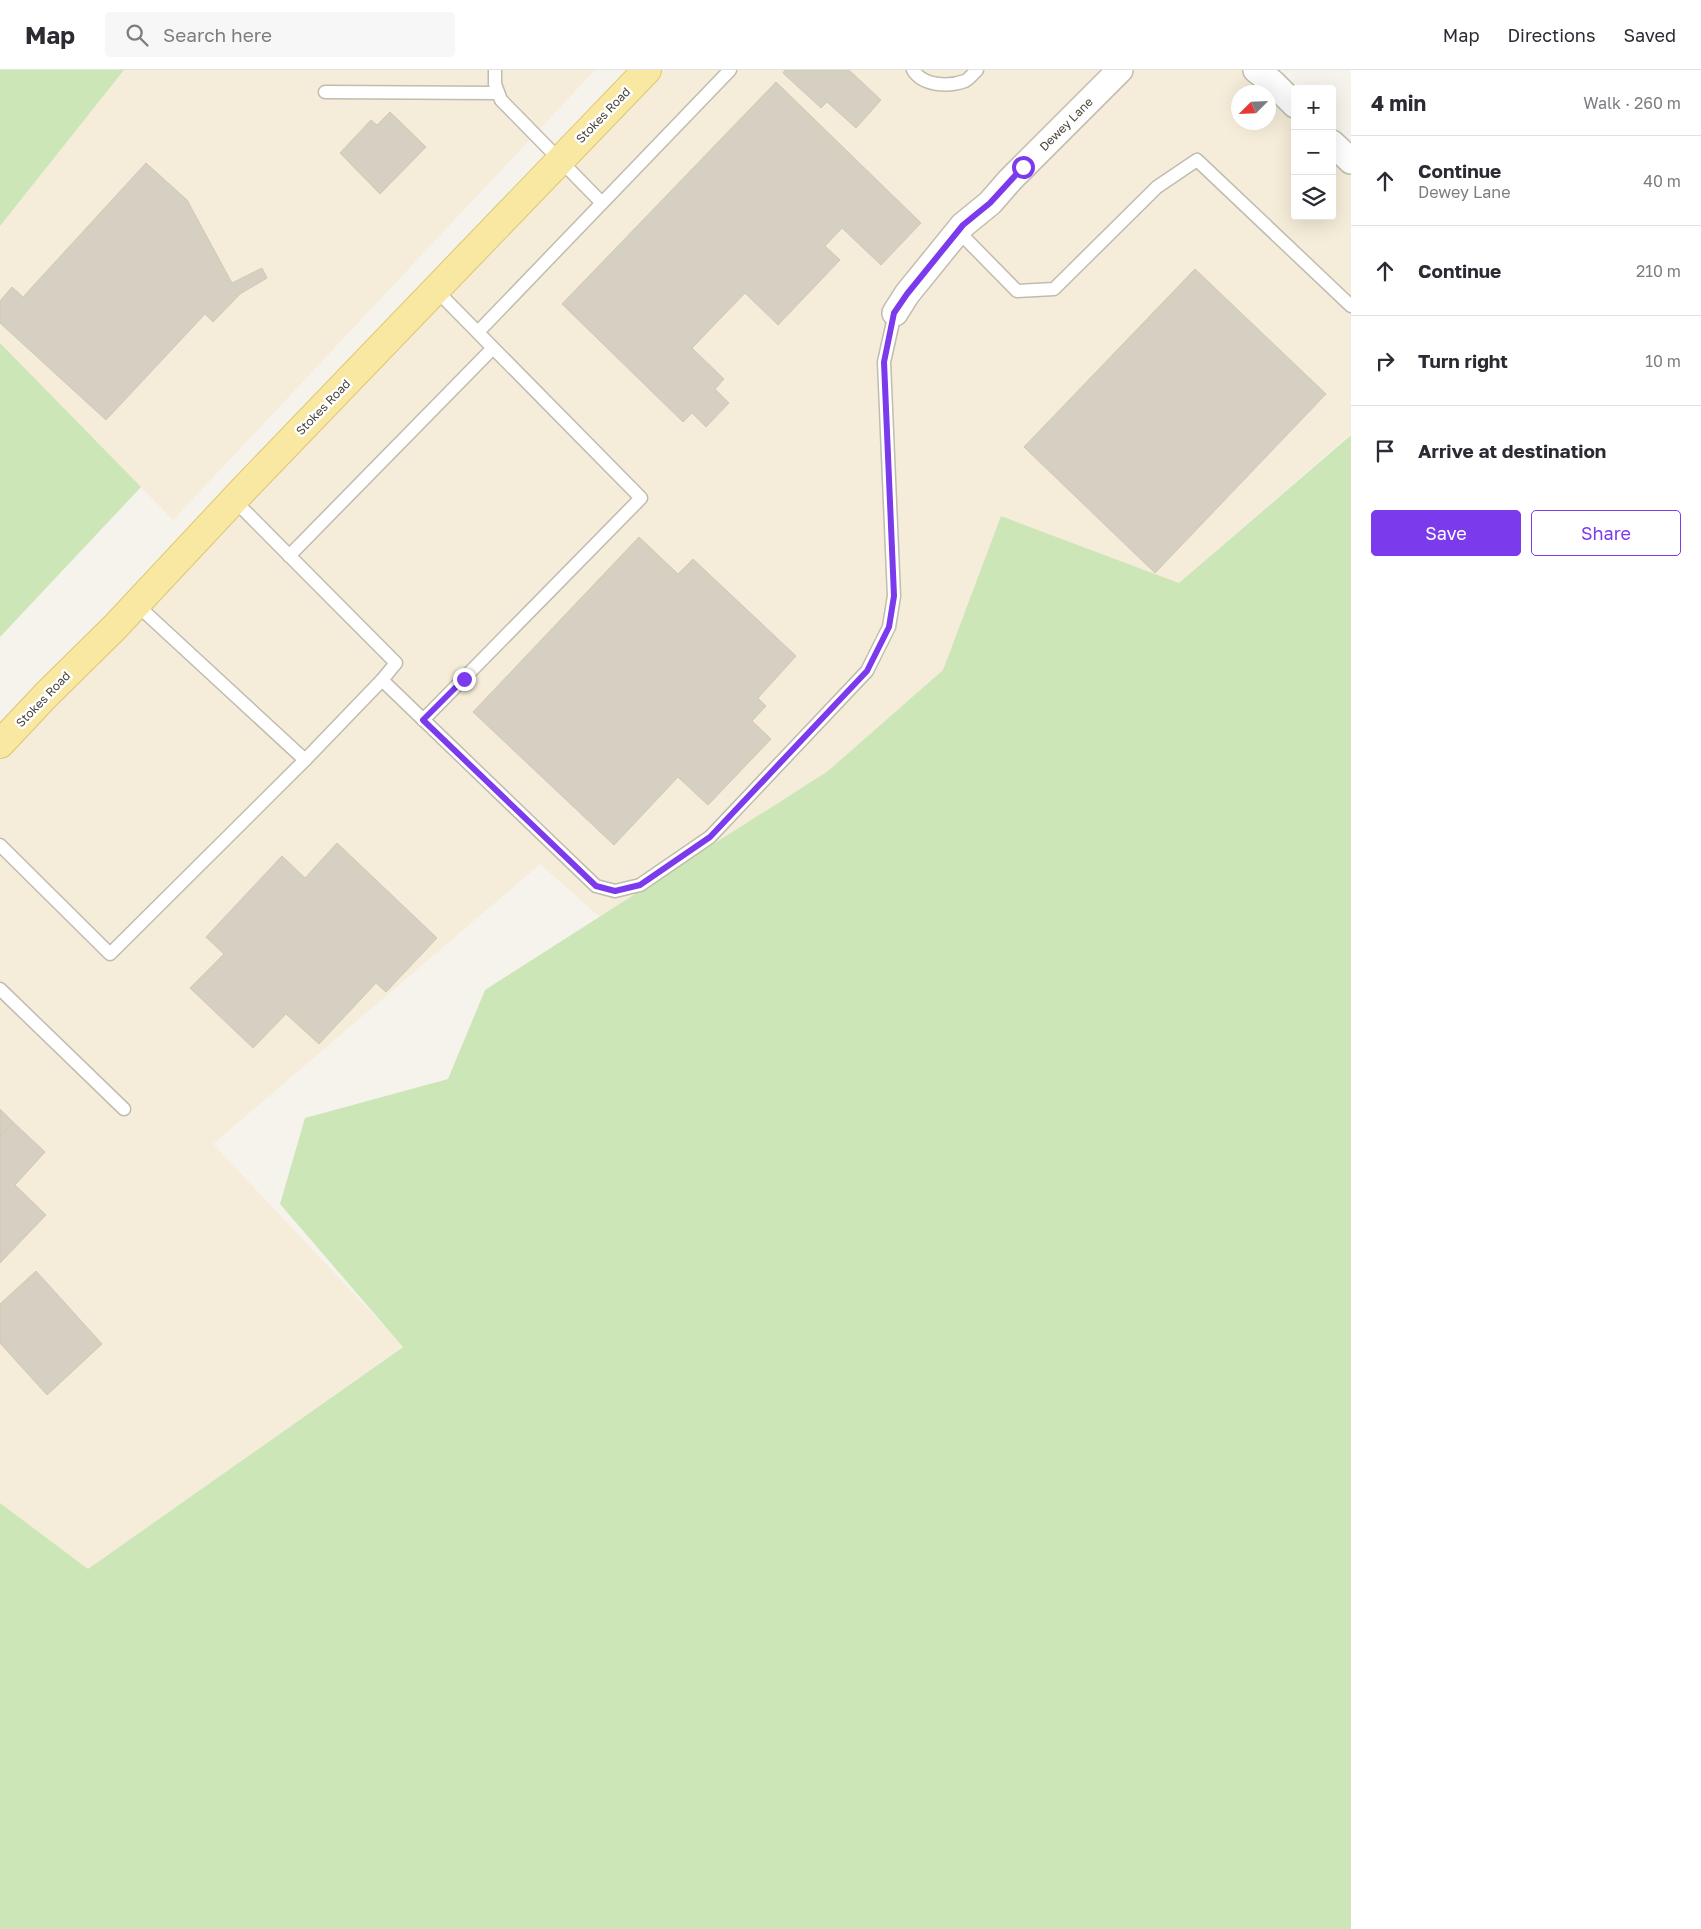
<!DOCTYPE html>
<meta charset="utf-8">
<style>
:root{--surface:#fff;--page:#f7f7f7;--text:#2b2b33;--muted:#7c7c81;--line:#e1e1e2;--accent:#7c3aed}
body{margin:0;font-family:"Golos Text",sans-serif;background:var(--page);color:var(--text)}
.controls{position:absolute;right:15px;top:15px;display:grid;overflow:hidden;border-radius:5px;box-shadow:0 5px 20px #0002}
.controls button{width:45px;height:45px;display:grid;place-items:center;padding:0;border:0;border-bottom:1px solid var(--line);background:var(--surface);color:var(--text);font:25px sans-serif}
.compass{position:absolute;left:1231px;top:15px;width:45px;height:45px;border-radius:50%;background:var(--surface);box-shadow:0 5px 20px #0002;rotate:246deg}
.stop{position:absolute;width:15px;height:15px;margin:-11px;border:4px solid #7c3aed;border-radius:50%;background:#fff}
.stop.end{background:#7c3aed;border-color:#fff;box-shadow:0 1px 5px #0008}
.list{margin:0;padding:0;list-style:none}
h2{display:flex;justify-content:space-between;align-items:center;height:65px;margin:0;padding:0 20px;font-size:21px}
h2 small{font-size:16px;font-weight:400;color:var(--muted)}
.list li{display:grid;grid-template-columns:32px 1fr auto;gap:15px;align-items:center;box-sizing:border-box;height:90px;padding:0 20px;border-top:1px solid var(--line)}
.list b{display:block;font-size:19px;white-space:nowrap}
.list p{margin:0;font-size:16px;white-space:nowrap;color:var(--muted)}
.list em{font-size:16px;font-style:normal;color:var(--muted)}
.actions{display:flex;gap:10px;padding:15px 20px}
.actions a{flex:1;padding:11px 0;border:1px solid var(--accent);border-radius:5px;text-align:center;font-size:18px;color:var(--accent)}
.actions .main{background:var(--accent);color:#fff}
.icon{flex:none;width:28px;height:28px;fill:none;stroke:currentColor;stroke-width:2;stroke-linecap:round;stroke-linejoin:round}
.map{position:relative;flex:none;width:1351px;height:1859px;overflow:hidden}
header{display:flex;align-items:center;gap:30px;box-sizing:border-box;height:70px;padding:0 25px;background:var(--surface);border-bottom:1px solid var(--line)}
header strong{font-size:24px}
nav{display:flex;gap:28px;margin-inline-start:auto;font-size:18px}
.search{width:350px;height:45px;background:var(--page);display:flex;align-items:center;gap:12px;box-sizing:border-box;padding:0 18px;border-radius:5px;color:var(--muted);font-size:19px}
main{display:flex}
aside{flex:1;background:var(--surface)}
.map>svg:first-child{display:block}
</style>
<header>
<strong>Map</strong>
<div class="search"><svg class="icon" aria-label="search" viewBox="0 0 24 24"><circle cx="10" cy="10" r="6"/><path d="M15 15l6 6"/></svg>Search here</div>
<nav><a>Map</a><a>Directions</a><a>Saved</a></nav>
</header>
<main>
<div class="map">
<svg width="1351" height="1859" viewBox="0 0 1351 1859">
<rect width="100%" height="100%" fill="#f5f3ec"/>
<g fill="#f5ecd9" fill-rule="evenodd">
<polygon points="124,0 595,0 173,450 0,273 0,156"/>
<path d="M647,0H1256L1295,35V146H1332V73L1351,91V363L1179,513L1001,446L943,600L828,701L600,847L540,794L213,1074L403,1276L88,1499L0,1433V674ZM1238,22H1268V52H1238Z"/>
</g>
<g fill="#cde6b7">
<polygon points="0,0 124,0 0,156"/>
<polygon points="0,273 141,417 0,567"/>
<polygon points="1351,365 1351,1859 0,1859 0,1433 88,1499 403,1277 280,1134 305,1048 448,1009 485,920 828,701 943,600 1001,446 1179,513"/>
</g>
<g fill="#d6d0c2" stroke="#d0c8b5">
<polygon points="785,0 849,0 881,30 856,58 827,32 821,38 783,3"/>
<polygon points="776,12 921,153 881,195 842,158 825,176 840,190 778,255 745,223 692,278 724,309 715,319 729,333 706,357 692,343 683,352 562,234"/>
<polygon points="390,42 426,77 380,124 340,83 371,50 377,55"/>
<polygon points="146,93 187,130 232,213 262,198 267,208 240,224 213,252 205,244 106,350 0,253 0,231 12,217 23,227"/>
<polygon points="1195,199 1326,324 1155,503 1024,377"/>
<polygon points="639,467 678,504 693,489 796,586 758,628 766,636 752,651 771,669 708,735 678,707 614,775 473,642"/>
<polygon points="337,773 437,868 386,922 376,913 319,974 286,944 253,978 190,918 224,884 206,867 282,786 305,808"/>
<polygon points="0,1039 13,1052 0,1066"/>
<polygon points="13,1052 45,1082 15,1115 46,1145 0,1193 0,1066"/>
<polygon points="36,1201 102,1274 47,1325 0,1273 0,1234"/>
</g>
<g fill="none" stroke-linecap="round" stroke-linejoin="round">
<g stroke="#c0bcaf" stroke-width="15">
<g id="service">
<polyline points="495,0 495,14 501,30 602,133"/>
<path d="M913,0C923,16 948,17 965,11C969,9 973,4 977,0"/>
<polyline points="325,22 497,23"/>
<polyline points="958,161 1017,221 1054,219 1157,117 1197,90 1351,236"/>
<polyline points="478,262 730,0"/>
<polyline points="289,486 493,278"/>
<polyline points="136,534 305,690"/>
<polyline points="382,610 596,816 615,821 640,815 710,767 867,601 889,557 894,526 884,292 895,243"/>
<polyline points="423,650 641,428 436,220"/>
<polyline points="0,775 110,884 305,690 382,610 396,593 234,430"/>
<polyline points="0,919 124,1039"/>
</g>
</g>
<g stroke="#c0bcaf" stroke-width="28">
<g id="minor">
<polyline points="1256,0 1273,13 1295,35"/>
<polyline points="1332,73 1351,91"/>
<polyline points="895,243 907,224 963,155 990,133 1010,110 1120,0"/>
</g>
</g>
<g stroke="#dec771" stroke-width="30">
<polyline id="primary" points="0,674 47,624 115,557 244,419 647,0"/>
</g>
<use href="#service" stroke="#fff" stroke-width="12"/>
<use href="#minor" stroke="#fff" stroke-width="25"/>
<use href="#primary" stroke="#f8e8a1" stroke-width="28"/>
</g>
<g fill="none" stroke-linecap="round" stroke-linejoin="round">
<polyline stroke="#7c3aed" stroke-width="6" points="464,609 423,650 596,816 615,821 640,815 710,767 867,601 889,557 894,526 884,292 894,243 907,224 963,155 990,133 1023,97"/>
</g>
<g text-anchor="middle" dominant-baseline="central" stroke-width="5" stroke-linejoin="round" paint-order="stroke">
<g font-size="12" fill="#49443a" stroke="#fff">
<text transform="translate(603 45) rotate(-46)">Stokes Road</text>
<text transform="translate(1066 54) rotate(-45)">Dewey Lane</text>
<text transform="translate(323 337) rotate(-46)">Stokes Road</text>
<text transform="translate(43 629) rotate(-46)">Stokes Road</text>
</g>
</g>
</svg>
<div class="controls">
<button>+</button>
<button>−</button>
<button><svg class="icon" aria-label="layers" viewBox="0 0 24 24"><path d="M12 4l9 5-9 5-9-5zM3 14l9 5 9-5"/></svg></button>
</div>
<svg class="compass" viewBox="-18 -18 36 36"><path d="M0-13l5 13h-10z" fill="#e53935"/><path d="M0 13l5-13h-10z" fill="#7c7c81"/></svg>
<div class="stop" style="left:1023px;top:97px"></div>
<div class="stop end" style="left:464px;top:609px"></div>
</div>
<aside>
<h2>4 min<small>Walk · 260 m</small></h2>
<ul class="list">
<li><svg class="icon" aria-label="ahead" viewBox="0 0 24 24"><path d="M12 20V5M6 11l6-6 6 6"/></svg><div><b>Continue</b><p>Dewey Lane</p></div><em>40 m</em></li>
<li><svg class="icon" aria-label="ahead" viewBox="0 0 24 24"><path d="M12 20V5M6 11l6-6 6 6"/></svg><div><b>Continue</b></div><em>210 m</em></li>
<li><svg class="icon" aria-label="right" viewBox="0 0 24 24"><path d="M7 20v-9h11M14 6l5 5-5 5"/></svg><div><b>Turn right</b></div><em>10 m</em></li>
<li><svg class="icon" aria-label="arrive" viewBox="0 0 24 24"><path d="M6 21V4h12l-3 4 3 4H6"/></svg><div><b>Arrive at destination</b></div></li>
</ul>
<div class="actions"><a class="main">Save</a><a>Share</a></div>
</aside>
</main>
